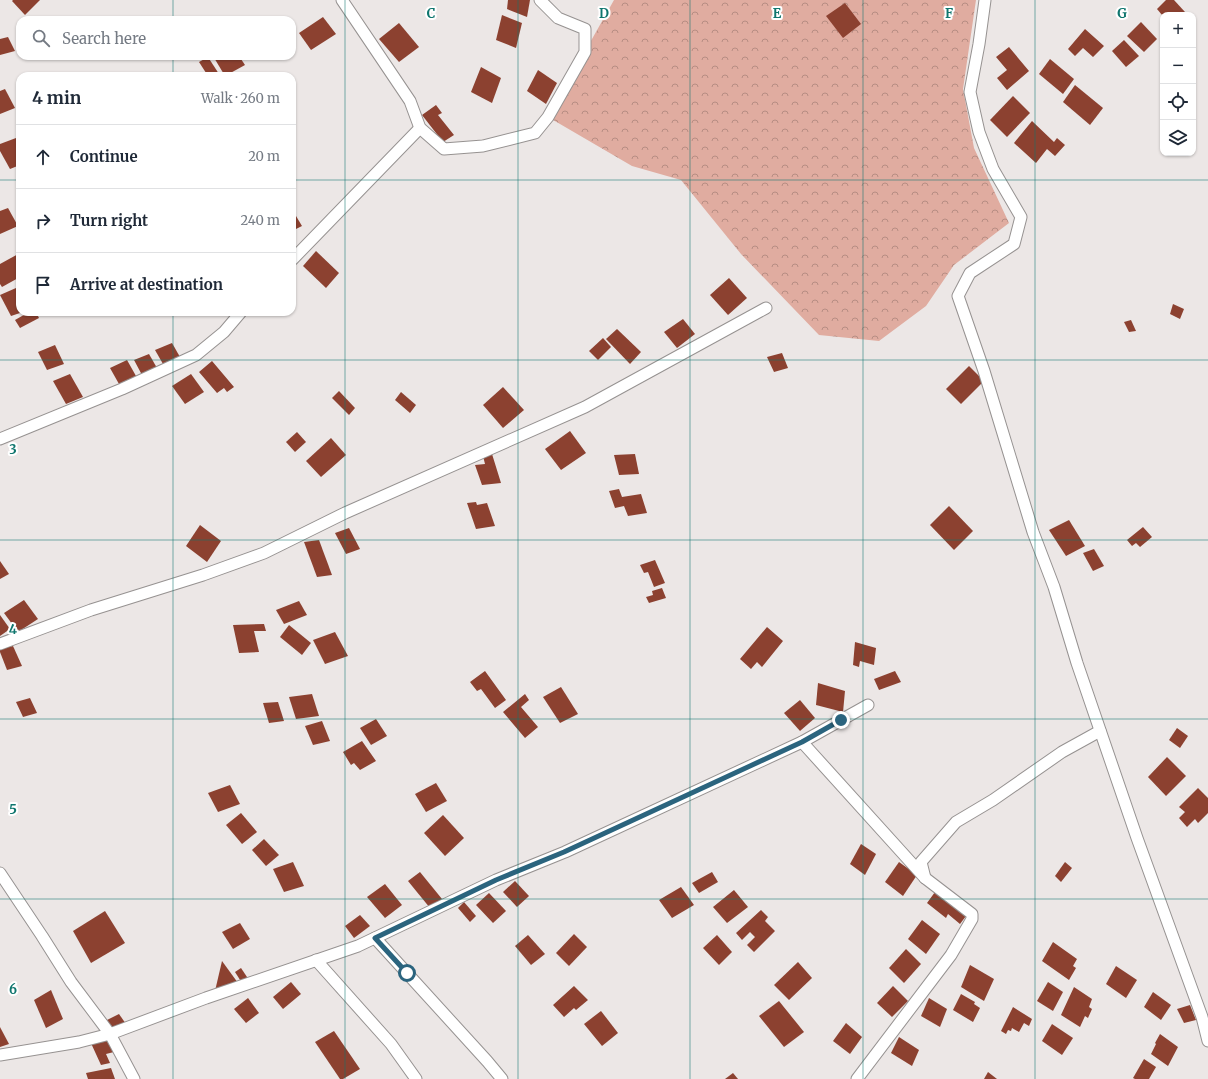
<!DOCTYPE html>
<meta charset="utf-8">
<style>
:root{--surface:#fff;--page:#f6f6f7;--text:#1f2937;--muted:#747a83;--line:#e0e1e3}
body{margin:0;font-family:Merriweather,serif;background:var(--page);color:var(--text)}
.controls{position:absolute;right:12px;top:12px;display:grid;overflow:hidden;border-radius:8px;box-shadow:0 1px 3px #0004}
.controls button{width:36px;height:36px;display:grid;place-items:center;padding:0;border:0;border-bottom:1px solid var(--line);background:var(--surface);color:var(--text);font:20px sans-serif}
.stop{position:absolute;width:12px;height:12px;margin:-9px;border:3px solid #2b647e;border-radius:50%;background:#fff}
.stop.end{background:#2b647e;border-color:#fff;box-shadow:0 1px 4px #0008}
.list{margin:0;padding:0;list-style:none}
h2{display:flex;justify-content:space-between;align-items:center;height:52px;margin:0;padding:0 16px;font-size:17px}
h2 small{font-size:13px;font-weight:400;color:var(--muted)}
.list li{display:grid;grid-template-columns:26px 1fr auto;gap:12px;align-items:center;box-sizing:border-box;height:64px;padding:0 16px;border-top:1px solid var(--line)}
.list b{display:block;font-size:15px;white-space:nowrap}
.list em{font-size:13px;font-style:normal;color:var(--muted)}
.icon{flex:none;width:22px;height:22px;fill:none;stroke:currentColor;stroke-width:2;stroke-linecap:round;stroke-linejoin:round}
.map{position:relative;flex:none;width:1208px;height:1079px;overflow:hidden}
.search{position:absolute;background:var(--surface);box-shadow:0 1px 3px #0004;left:16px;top:16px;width:280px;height:44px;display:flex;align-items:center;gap:10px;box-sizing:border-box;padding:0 14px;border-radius:12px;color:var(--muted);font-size:15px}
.panel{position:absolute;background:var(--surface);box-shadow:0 1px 3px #0004;left:16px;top:72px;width:280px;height:244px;border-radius:12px}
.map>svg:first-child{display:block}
</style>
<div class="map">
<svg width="1208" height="1079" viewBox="0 0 1208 1079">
<defs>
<pattern id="forest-crowns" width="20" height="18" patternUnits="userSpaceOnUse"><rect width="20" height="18" fill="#e0aca0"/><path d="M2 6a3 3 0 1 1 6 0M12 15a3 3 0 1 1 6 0" fill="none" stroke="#b78d83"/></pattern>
</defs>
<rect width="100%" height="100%" fill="#ece7e6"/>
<polygon fill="url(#forest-crowns)" points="614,0 976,0 963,89 974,148 1009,223 954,265 926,306 879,341 819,335 741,254 681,180 632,166 548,117"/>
<g fill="#8c4130">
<polygon points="13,0 40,0 25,15 12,1"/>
<polygon points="508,0 530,0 527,17 507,9"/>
<polygon points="1166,0 1174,0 1185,12 1182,15 1162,15 1157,9"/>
<polygon points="845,3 861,24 843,38 826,16"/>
<polygon points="502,15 522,23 516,48 496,40"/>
<polygon points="323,17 336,34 311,50 299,33"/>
<polygon points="1141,22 1157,39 1144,52 1127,36"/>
<polygon points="399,23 419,47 399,62 379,39"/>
<polygon points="1085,29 1104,46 1093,57 1083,48 1075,56 1068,49"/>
<polygon points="8,37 15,51 0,55 0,39"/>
<polygon points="1124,40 1139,56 1126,67 1112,51"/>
<polygon points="1009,47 1029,71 1007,90 997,78 1007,70 996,57"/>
<polygon points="213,56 239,56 245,65 225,76"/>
<polygon points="208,57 219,74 215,76 208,76 199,62"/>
<polygon points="1050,59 1074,79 1063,94 1039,74"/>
<polygon points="481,67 501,78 492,103 471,92"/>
<polygon points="538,70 557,83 546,104 527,91"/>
<polygon points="1075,85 1103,108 1090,125 1063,102"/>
<polygon points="5,89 15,108 0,114 0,91"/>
<polygon points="1013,96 1030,113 1007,137 990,120"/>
<polygon points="436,105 442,113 438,115 454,135 443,142 422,115"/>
<polygon points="1032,121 1054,142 1057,138 1065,145 1055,156 1047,149 1036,163 1014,143"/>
<polygon points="16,138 20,145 20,165 10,169 0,151 0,144"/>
<polygon points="8,208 18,226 0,234 0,211"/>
<polygon points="296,216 302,226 292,231 292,218"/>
<polygon points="316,251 339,273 326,288 303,266"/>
<polygon points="20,253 20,277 2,287 0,284 0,264"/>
<polygon points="729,278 747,298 728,315 710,295"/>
<polygon points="16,288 20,296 20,313 11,316 0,295"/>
<polygon points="1173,304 1184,309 1180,319 1170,314"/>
<polygon points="29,312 36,312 39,318 20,328 15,320"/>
<polygon points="683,319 695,334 677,348 664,332"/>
<polygon points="1131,320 1136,331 1129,332 1124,322"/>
<polygon points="617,329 641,352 630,364 606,339"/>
<polygon points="603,338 611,347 598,360 589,351"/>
<polygon points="172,343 180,357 163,364 155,350"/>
<polygon points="55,345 64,364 47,370 38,352"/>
<polygon points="782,353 788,368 774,372 767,357"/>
<polygon points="149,354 157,368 142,375 134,360"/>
<polygon points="127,360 136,376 119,384 110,368"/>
<polygon points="212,361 234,387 227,392 224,388 217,393 199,372"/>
<polygon points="969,366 984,381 961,404 946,389"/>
<polygon points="70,374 83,397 66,404 53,381"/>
<polygon points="191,374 204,392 185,404 172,386"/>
<polygon points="503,387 524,410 503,428 483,405"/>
<polygon points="339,391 355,408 349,415 332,398"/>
<polygon points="401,392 416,405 410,413 395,400"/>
<polygon points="570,431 586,453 561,470 545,449"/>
<polygon points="297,432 306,442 295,452 286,442"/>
<polygon points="331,438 346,455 321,477 306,461"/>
<polygon points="492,454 501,483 482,485 475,465 485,464 483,456"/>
<polygon points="635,454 639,474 619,475 614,455"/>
<polygon points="619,489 622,497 641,494 647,513 628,516 624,506 615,508 609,491"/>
<polygon points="476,502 477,505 487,503 495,526 476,529 467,503"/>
<polygon points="949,506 973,531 954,550 930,525"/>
<polygon points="1069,520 1085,546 1066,556 1049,530"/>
<polygon points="200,525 221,541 207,562 186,546"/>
<polygon points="1143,527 1152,537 1140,547 1136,543 1132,546 1127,540"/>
<polygon points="349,528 360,549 346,554 335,533"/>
<polygon points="319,540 332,575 317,577 304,542"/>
<polygon points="1094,549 1104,566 1093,571 1083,553"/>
<polygon points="655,560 665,583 654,587 648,572 644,573 640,565"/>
<polygon points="0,561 9,574 0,579"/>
<polygon points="662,588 666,598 649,603 646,597 653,595 652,591"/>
<polygon points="24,600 38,619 18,632 4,613"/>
<polygon points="299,601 307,615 284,624 276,610"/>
<polygon points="0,615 10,629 0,636"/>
<polygon points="264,624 266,631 254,631 259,652 239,653 233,625"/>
<polygon points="289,625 311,643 302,655 280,637"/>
<polygon points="767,627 783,641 762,667 757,662 751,669 740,659"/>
<polygon points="335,632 348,656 325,664 313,640"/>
<polygon points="855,642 876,648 874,665 860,661 859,667 853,665"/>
<polygon points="13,646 22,666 7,670 0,652 0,649"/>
<polygon points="485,671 506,700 495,708 481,689 477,691 470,682"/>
<polygon points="895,671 901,682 879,690 874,679"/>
<polygon points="818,683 845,691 843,712 816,705"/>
<polygon points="561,687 578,714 560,723 543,697"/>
<polygon points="312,694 319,716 296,719 289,697"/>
<polygon points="525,694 529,700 521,707 538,727 525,738 503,712"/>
<polygon points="30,698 37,713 23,717 16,702"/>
<polygon points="800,700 815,718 800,731 784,713"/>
<polygon points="278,702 284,721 269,723 263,703"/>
<polygon points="376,719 387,736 371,745 360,728"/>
<polygon points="322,721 330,741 313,745 305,726"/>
<polygon points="1177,728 1188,736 1180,748 1169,740"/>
<polygon points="362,741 376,761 360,770 354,763 351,765 343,752"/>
<polygon points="1167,757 1186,776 1166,796 1148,777"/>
<polygon points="436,783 447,801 426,812 415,794"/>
<polygon points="230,785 240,804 218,812 208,793"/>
<polygon points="1198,788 1208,798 1208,813 1198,823 1195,819 1187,827 1179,818 1185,812 1179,807"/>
<polygon points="241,813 257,832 242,844 226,825"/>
<polygon points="443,815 464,838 445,856 424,833"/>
<polygon points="264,839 279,855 266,866 252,850"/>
<polygon points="861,844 876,854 865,875 850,864"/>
<polygon points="293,862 304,886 284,892 273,869"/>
<polygon points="899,862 917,875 903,896 885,882"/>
<polygon points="1065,862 1072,868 1061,882 1055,876"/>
<polygon points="420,872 442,899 430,908 408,881"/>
<polygon points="712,872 718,882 699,893 692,883"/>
<polygon points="515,881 529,896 517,907 503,892"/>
<polygon points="385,884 402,905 385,918 367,897"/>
<polygon points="681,887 694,905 672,918 659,900"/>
<polygon points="734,890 748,907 727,923 713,907"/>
<polygon points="935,892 966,916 960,924 948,914 946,918 927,903"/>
<polygon points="489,893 506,911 493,923 476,905"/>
<polygon points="464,902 476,916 470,922 458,908"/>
<polygon points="761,910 768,917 765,921 775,931 754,952 747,945 755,937 750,932 742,940 736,933"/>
<polygon points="105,911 125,943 91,963 73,931"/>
<polygon points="360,915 370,926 354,938 345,926"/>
<polygon points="922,920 940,934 926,954 908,939"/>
<polygon points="240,923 250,939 233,949 222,932"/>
<polygon points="574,934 587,947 569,966 556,953"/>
<polygon points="528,935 545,954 531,965 515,946"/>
<polygon points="717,935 732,952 719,965 703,948"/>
<polygon points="1053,942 1077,959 1073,966 1076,968 1069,980 1042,961"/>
<polygon points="906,949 921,964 904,983 889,968"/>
<polygon points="222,961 238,983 215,991"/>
<polygon points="798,962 812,978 789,1000 774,985"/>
<polygon points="970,965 994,979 984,1001 961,987"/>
<polygon points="1116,966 1137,980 1126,998 1106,984"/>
<polygon points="241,968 249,980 242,983 235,972"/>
<polygon points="291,982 301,994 283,1009 273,997"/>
<polygon points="1048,982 1063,992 1053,1011 1037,1001"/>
<polygon points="574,986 588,1000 576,1010 574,1008 564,1017 553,1005"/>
<polygon points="893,986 908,1001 892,1017 877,1003"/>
<polygon points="1074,987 1092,999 1089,1007 1092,1009 1088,1018 1085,1016 1080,1027 1061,1015"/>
<polygon points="51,990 63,1019 46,1028 34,1000"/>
<polygon points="1153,992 1171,1005 1161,1020 1144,1007"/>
<polygon points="961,994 975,1002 974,1004 980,1008 973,1022 953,1010"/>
<polygon points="248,998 259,1013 246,1023 234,1009"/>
<polygon points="929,998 947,1009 940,1027 921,1016"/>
<polygon points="779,1001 804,1032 784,1047 759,1016"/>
<polygon points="1190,1005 1196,1020 1184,1023 1177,1009"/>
<polygon points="1013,1007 1032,1019 1029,1026 1024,1023 1019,1032 1012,1028 1011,1031 1008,1030 1006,1034 1001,1031"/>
<polygon points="601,1011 618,1033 602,1046 584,1024"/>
<polygon points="119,1014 126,1024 112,1029 107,1020"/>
<polygon points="846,1023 862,1037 850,1054 833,1041"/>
<polygon points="1052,1024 1073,1038 1062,1055 1042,1041"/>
<polygon points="0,1027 9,1044 0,1047"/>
<polygon points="334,1031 360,1069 343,1079 340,1079 315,1042"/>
<polygon points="1160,1034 1178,1047 1168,1066 1151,1054 1156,1044 1155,1043"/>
<polygon points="108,1036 114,1052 106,1054 110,1063 101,1065 90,1041"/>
<polygon points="899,1037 919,1050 912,1066 891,1053"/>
<polygon points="1144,1059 1156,1067 1149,1079 1135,1079 1133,1078"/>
<polygon points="111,1068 115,1079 88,1079 86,1073"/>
<polygon points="988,1072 997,1079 984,1079"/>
<polygon points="733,1073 738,1079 725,1079"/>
</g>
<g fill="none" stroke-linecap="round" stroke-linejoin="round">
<g stroke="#969291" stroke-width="13">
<g id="minor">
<polyline points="342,0 410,101 420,128 444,149 483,146 535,133 548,117 585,52 585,29 558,18 540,0"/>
<polyline points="985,0 979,44 970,92 979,132 993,169 1021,217 1014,244 970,273 958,296 984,371 1033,532 1054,587 1077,663 1137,838 1202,1017 1208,1041"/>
<polyline points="292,260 420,128"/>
<polyline points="0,439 122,389 196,355 224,332 241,312"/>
<polyline points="0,644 91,610 203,575 264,553 345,513 585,407 766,308"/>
<polyline points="802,742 925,878 972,914 972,919 951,955 857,1079"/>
<polyline points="0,873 42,936 71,982 110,1034 134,1079"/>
<polyline points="925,878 921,862 956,822 993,800 1062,752 1100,731"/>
<polyline points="375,938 487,1061 502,1079"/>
<polyline points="316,960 391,1044 416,1079"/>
<polyline points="0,1055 79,1042 110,1034 206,998 358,946 496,880 565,852 802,742 868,705"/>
</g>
</g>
<use href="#minor" stroke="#fff" stroke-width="11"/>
</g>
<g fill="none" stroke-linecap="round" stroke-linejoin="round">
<polyline stroke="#2b647e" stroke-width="5" points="407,973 375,938 496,880 564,852 802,742 841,720"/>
</g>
<path fill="none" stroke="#0f766e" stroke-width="1" stroke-opacity="0.55" d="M173,0V20M345,0V1079M518,0V1079M690,0V1079M863,0V1079M1035,0V1079M173,56V76M0,180H20M292,180H1208M173,312V1079M0,360H1208M0,540H1208M0,719H1208M0,899H1208"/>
<g font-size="13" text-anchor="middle" font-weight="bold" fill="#0f766e" stroke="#fff" stroke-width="4" stroke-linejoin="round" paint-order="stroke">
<text x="431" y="18">C</text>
<text x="604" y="18">D</text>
<text x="777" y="18">E</text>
<text x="949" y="18">F</text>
<text x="1122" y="18">G</text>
<text x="13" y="454">3</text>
<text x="13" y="634">4</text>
<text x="13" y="814">5</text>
<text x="13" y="994">6</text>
</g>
</svg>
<div class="controls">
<button>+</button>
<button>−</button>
<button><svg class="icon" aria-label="locate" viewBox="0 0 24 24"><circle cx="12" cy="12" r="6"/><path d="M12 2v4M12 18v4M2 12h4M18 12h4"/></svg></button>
<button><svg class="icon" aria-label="layers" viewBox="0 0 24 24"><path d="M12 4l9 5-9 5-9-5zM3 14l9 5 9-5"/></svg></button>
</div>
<div class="stop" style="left:407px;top:973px"></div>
<div class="stop end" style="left:841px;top:720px"></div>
<div class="search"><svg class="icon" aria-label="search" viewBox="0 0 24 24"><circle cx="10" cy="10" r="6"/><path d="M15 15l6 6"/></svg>Search here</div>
<section class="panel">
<h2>4 min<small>Walk · 260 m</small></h2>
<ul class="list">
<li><svg class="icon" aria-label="ahead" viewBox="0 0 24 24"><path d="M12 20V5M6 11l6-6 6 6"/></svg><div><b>Continue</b></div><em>20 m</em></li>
<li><svg class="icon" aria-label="right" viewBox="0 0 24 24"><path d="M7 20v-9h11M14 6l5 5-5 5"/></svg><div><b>Turn right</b></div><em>240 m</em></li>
<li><svg class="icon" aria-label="arrive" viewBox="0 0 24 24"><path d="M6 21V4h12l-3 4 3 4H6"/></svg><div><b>Arrive at destination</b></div></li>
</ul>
</section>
</div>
